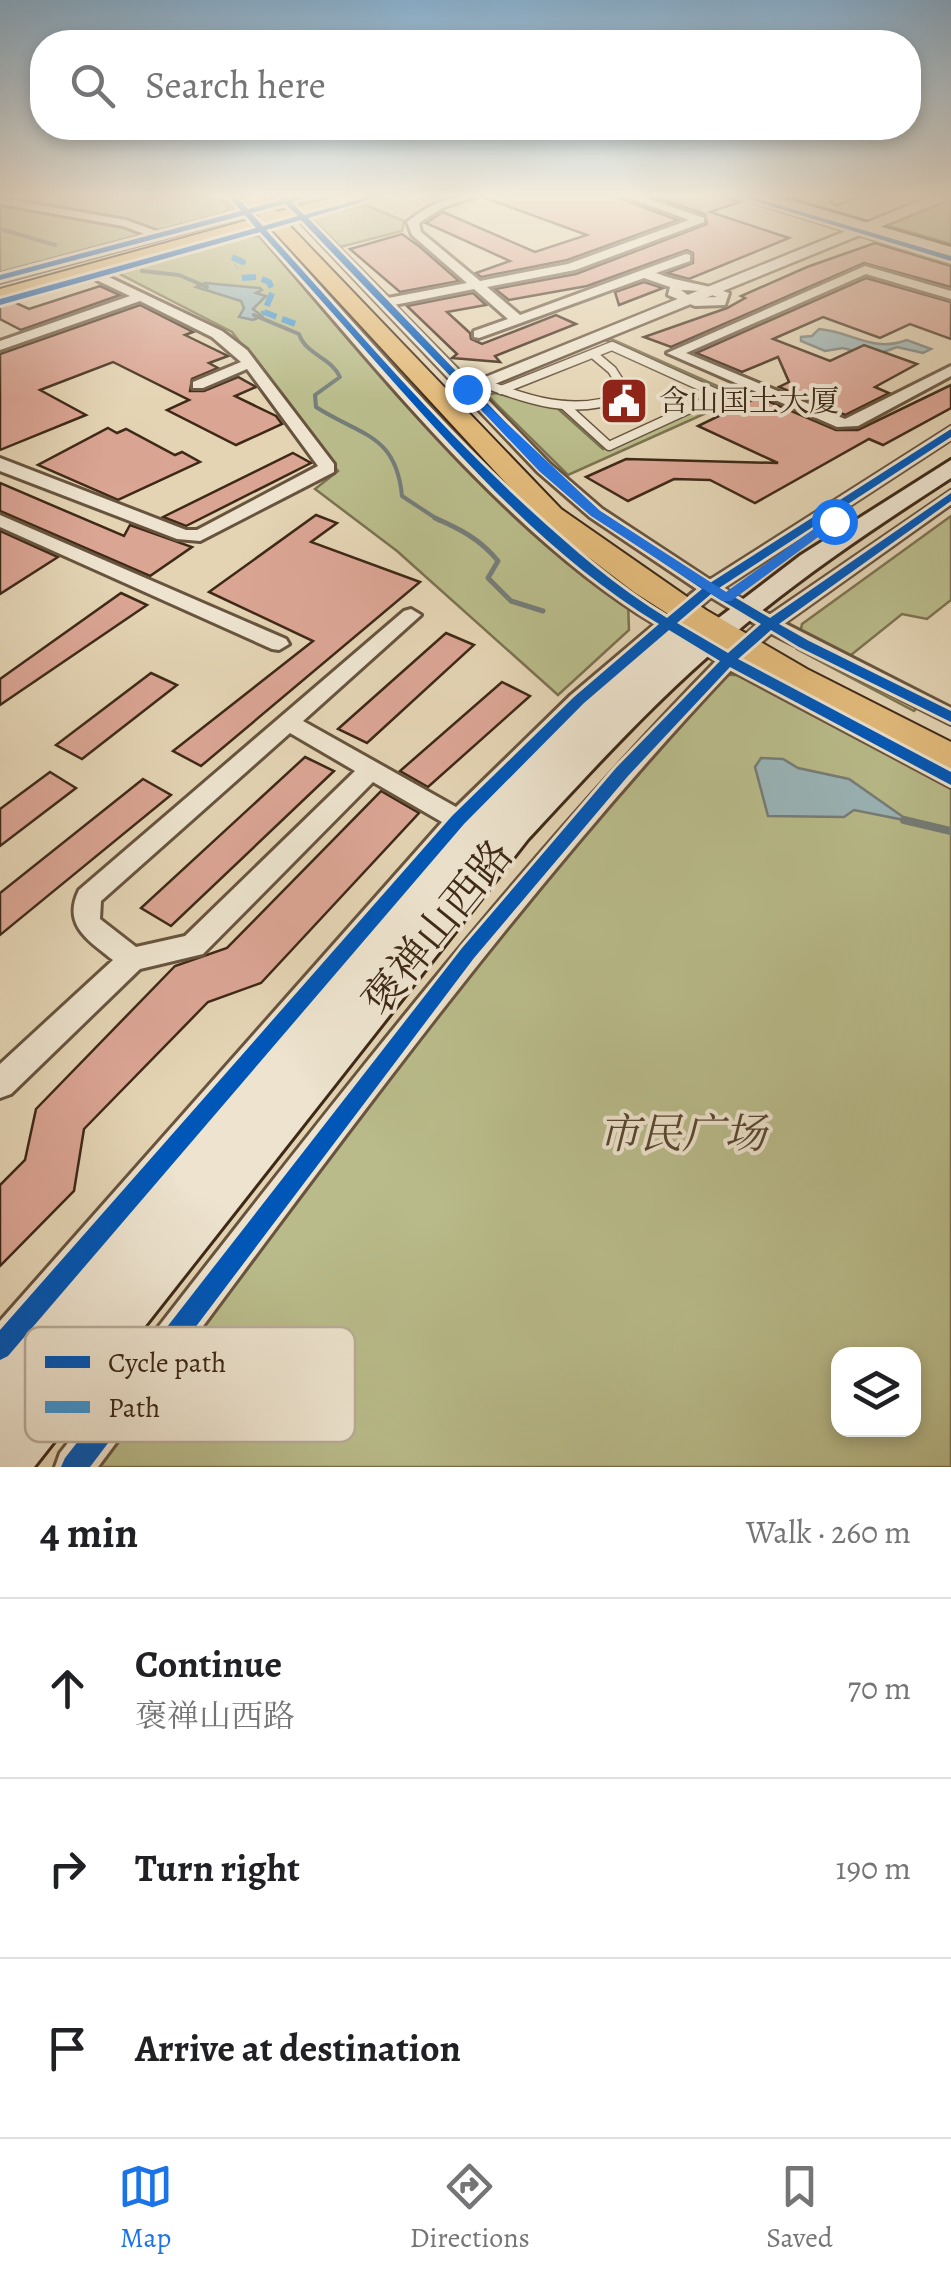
<!DOCTYPE html>
<meta charset="utf-8">
<style>
:root{--surface:#fff;--page:#f2f2f2;--text:#202124;--muted:#757577;--line:#e0e0e0;--accent:#1a73e8}
body{margin:0;font-family:Alegreya,"Noto Serif SC",serif;background:var(--page);color:var(--text)}
.controls{position:absolute;right:30px;bottom:30px;display:grid;overflow:hidden;border-radius:20px;box-shadow:0 5px 15px #0003}
.controls button{width:90px;height:90px;display:grid;place-items:center;padding:0;border:0;border-bottom:2px solid var(--line);background:var(--surface);color:var(--text);font:50px sans-serif}
.stop{position:absolute;width:30px;height:30px;margin:-22px;border:8px solid #1a73e8;border-radius:50%;background:#fff}
.stop.end{background:#1a73e8;border-color:#fff;box-shadow:0 2px 10px #0008}
.list{margin:0;padding:0;list-style:none}
h2{display:flex;justify-content:space-between;align-items:center;height:130px;margin:0;padding:0 40px;font-size:42px}
h2 small{font-size:32px;font-weight:400;color:var(--muted)}
.list li{display:grid;grid-template-columns:65px 1fr auto;gap:30px;align-items:center;box-sizing:border-box;height:180px;padding:0 40px;border-top:2px solid var(--line)}
.list b{display:block;font-size:38px;white-space:nowrap}
.list p{margin:0;font-size:32px;white-space:nowrap;color:var(--muted)}
.list em{font-size:32px;font-style:normal;color:var(--muted)}
.icon{flex:none;width:55px;height:55px;fill:none;stroke:currentColor;stroke-width:2;stroke-linecap:round;stroke-linejoin:round}
.map{position:relative;flex:none;width:951px;height:1467px;overflow:hidden}
.search{position:absolute;background:var(--surface);box-shadow:0 5px 15px #0003;left:30px;right:30px;top:30px;height:110px;display:flex;align-items:center;gap:25px;box-sizing:border-box;padding:0 35px;border-radius:40px;color:var(--muted);font-size:38px}
.sheet{height:670px;background:var(--surface)}
nav{display:flex;justify-content:space-around;align-items:center;box-sizing:border-box;height:140px;border-top:2px solid var(--line);background:var(--surface);font-size:28px;color:var(--muted)}
nav a{display:grid;justify-items:center;gap:5px}
nav .on{color:var(--accent)}
.map>svg:first-child{display:block}
</style>
<div class="map">
<svg width="951" height="1467" viewBox="0 0 951 1467">
<rect width="100%" height="100%" fill="#e4d4b4"/>
<filter id="stains"><feTurbulence type="fractalNoise" baseFrequency=".002" numOctaves="4"/><feColorMatrix values="0 0 0 0 .2 0 0 0 0 .09 0 0 0 0 .02 0 0 0 .5 -.17"/></filter>
<radialGradient id="worn" r=".72"><stop offset=".6" stop-color="#630" stop-opacity="0"/><stop offset="1" stop-color="#630" stop-opacity=".3"/></radialGradient>
<g fill="#b9bb8a" stroke="#7c7250" stroke-width="2.5" fill-rule="evenodd">
<polygon points="0,194 218,194 230,208 221,214 0,274"/>
<polygon points="951,200 951,244 887,225"/>
<polygon points="363,204 404,221 402,231 336,248 307,219"/>
<polygon points="268,235 525,525 628,602 629,630 558,695 397,551 315,489 338,471 232,332 116,272 244,237"/>
<polygon points="611,339 742,397 568,475 487,395 495,393 555,406 603,449 723,394 607,341"/>
<polygon points="951,516 951,600 927,619 902,614 841,663 920,705 914,711 797,649 802,624"/>
<path d="M728,675H753L951,784V1467H86L585,820ZM838,1354H914V1430H838Z"/>
</g>
<g fill="#9ab5b8" stroke="#757d78" stroke-width="2.5">
<polygon points="205,283 260,288 262,290 256,293 266,296 253,309 262,316 253,320 239,317 244,308 241,301 196,287"/>
<path d="M819,329C853,332 873,353 907,340L931,349L923,353L897,347L873,356L843,348L825,351L801,341V337L812,336Z"/>
<polygon points="761,758 783,759 798,768 849,779 909,821 854,810 844,817 768,816 755,767"/>
</g>
<g fill="none" stroke-linecap="round" stroke-linejoin="round">
<g stroke="#757d78" stroke-width="4">
<polyline points="0,229 55,245"/>
<polyline points="142,271 179,275 207,287"/>
<path d="M254,315L299,334C306,355 331,357 340,377L315,395L316,407C361,436 396,434 402,496L440,521"/>
</g>
<path stroke="#757d78" stroke-width="5" d="M435,518C460,529 480,539 498,561L488,578L511,601L543,611"/>
<polyline stroke="#757d78" stroke-width="8" points="904,820 951,831"/>
</g>
<g fill="#dba594" stroke="#3e2917" stroke-width="2.5">
<polygon points="488,194 608,194 678,220 567,260 481,277 476,273 510,261 426,223 443,212 535,252 587,235 485,198"/>
<polygon points="664,194 712,194 740,202 710,212 789,238 689,279 667,273 693,263 693,253 687,250 587,286 509,300 495,289 576,274 707,224 705,214 654,197"/>
<polygon points="402,234 420,247 459,281 400,292 350,249"/>
<polygon points="875,243 951,266 951,287 864,263 671,347 644,337 727,308 745,298 741,296 807,267"/>
<polygon points="866,278 951,302 951,339 910,324 880,338 823,317 773,339 830,361 864,345 917,364 875,387 889,393 845,415 779,387 789,382 778,357 742,372 696,353"/>
<polygon points="644,282 663,288 619,305 615,292"/>
<polygon points="100,286 120,295 21,330 0,319 0,305 14,302 29,309"/>
<polygon points="473,293 486,305 447,312 470,333 471,339 482,344 556,315 576,324 495,356 500,362 452,358 457,354 407,306"/>
<polygon points="140,305 193,332 185,335 228,356 209,363 218,368 192,379 190,391 204,391 238,377 256,387 235,396 276,416 282,424 236,445 167,410 189,400 113,362 40,390 86,415 0,450 0,354"/>
<polygon points="951,385 951,408 883,445 869,439 755,503 710,480 674,479 628,501 586,477 626,459 778,463 698,426 758,397 836,430 858,430"/>
<polygon points="108,428 117,433 126,429 175,455 182,452 200,462 118,500 38,465"/>
<polygon points="293,453 311,463 186,526 163,517"/>
<polygon points="0,483 124,536 130,525 192,547 150,576 0,511"/>
<polygon points="316,515 337,523 311,542 420,582 201,766 173,751 313,641 209,592"/>
<polygon points="0,531 58,557 0,594"/>
<polygon points="121,593 147,605 0,705 0,679"/>
<polygon points="446,633 474,645 367,743 338,729"/>
<polygon points="151,673 177,685 82,759 56,745"/>
<polygon points="502,682 530,696 428,787 400,771"/>
<polygon points="305,757 334,771 171,926 141,908"/>
<polygon points="50,772 76,788 0,846 0,809"/>
<polygon points="143,779 171,795 0,935 0,893"/>
<polygon points="381,791 419,813 261,983 208,1002 84,1129 74,1191 0,1266 0,1185 25,1160 36,1109 175,966 227,948"/>
</g>
<g fill="none" stroke-linecap="round" stroke-linejoin="round">
<g stroke="#68543e" stroke-width="9">
<polyline id="service-far1" points="831,194 846,198"/>
</g>
<g stroke="#68543e" stroke-width="11">
<g id="service">
<path d="M483,383C528,400 574,416 621,397L624,389L612,370L593,354"/>
<polyline points="501,390 612,346 720,395 609,446 564,405"/>
</g>
</g>
<g stroke="#68543e" stroke-width="6">
<g id="minor">
<path d="M225,194H235L249,208L280,200L275,194L289,197L319,194L294,203L388,298L467,283L412,235L407,222C429,204 456,193 484,194L444,207L419,223L421,232L480,281L568,264L689,220L620,194H634L704,218V222L575,270L487,287L520,315L686,254L690,255V261L656,273C680,283 704,283 729,293L725,305L695,306L668,295L670,287L644,278L479,338L474,337V331L508,319L474,289L394,305L550,464L602,509L710,580L951,427V439L723,588L770,615L951,491V504L784,623L951,708V724L771,633L743,659L951,769V787L731,670C498,918 302,1195 98,1467H55L60,1453C272,1183 476,908 716,661L670,633L587,705L467,826L13,1361L0,1366V1321L442,822L373,782L203,954L140,969L11,1094L0,1098V1064L113,960C88,940 62,925 79,890L404,611L411,609L421,615L303,721L456,807L571,695L655,624C500,531 364,352 244,216L0,282V274L147,235L123,226L0,204V198L126,220L159,232L239,211ZM285,205L538,472L590,517L697,589L667,614C567,556 485,467 407,382C356,326 305,270 254,214ZM681,290L702,291L717,297L692,298ZM711,597L757,625L728,650L681,623ZM290,733L355,771L185,936L136,947L100,919L101,901Z"/>
<polygon points="375,194 391,194 345,208 340,205"/>
<polygon points="730,194 745,194 951,255 951,263"/>
<polygon points="848,194 862,194 837,204 832,201"/>
<polygon points="865,266 951,291 951,299 866,274 686,353 845,419 951,366 951,376 858,426 837,427 667,353"/>
<polygon points="92,269 222,331 247,350 334,464 334,472 200,541 177,539 0,471 0,458 186,530 197,530 318,466 247,369 203,388 193,388 193,382 241,362 212,337 140,301 0,350 0,341 130,296 88,276 88,270"/>
<polygon points="0,515 286,639 289,644 279,650 272,649 0,527"/>
</g>
</g>
<g stroke="#68543e" stroke-width="5">
<polygon id="tertiary" points="937,194 951,194 951,198 448,403 441,405 431,399"/>
</g>
<g stroke="#3e2917" stroke-width="6">
<g id="secondary">
<polygon points="746,194 769,194 951,247 951,257"/>
<path d="M951,460V478C872,529 793,582 722,644C652,704 590,772 528,839L34,1467H0V1359L478,808L564,723L667,632H687L691,639L801,555Z"/>
</g>
</g>
<g stroke="#3e2917" stroke-width="4">
<polygon id="primary" points="240,194 259,194 277,212 348,194 376,194 373,198 285,221 561,509 706,610 807,669 951,742 951,771 885,741 732,655 634,592 541,521 269,226 0,302 0,289 260,217"/>
</g>
<use href="#service-far1" stroke="#ede3ce" stroke-width="6"/>
<use href="#service" stroke="#ede3ce" stroke-width="8"/>
<use href="#minor" fill="#ede3ce" fill-rule="evenodd"/>
<use href="#tertiary" fill="#ede3ce" fill-rule="evenodd"/>
<use href="#secondary" fill="#ede3ce" fill-rule="evenodd"/>
<use href="#primary" fill="#e2ba7a" fill-rule="evenodd"/>
<g stroke="#3f96d4" stroke-width="6" stroke-dasharray="14 6" stroke-linecap="butt">
<polyline points="232,257 243,262 236,267"/>
<polyline points="242,278 257,277 269,282 273,291 264,312 298,325"/>
</g>
<g stroke="#ede3ce" stroke-width="6">
<g id="cycleway">
<path d="M227,194H234L248,209L282,200L277,194H284L288,199L317,194L292,202L304,215L379,194H389L308,218L548,466L600,511L710,583L951,429V437L719,588L770,618L951,493V501L779,624L809,641L951,711V722L799,647L771,630L738,659L951,772V785L730,667L628,776L474,958L90,1467H61L65,1458L462,948L616,768L720,661L669,630L584,703L464,824L8,1356L0,1360V1330L452,816L574,697L659,624C558,563 476,474 398,387C352,335 306,283 260,232L0,305V299L256,228L245,215L0,280V275L241,211ZM285,204L298,216L263,226L251,213ZM301,220L540,470L592,515L702,589L667,618C616,587 573,549 529,509C435,423 352,324 266,230ZM711,594L761,624L728,653L677,623Z"/>
<polygon points="732,194 741,194 951,256 951,261"/>
</g>
</g>
<use href="#cycleway" fill="#0057b8" fill-rule="evenodd"/>
</g>
<linearGradient id="sky" x2="0" y2="1"><stop stop-color="#89b4d5"/><stop offset="0.49" stop-color="#f3ecdd"/><stop offset="1" stop-color="#f3ecdd" stop-opacity="0"/></linearGradient>
<rect width="951" height="399" fill="url(#sky)"/>
<polygon fill="#1a73e8" points="467,386 600,511 726,592 829,518 840,521 731,601 722,601 591,516 539,471 463,391"/>
<defs>
<g id="civic-square" transform="scale(2.5)"><rect x="-9" y="-9" width="18" height="18" rx="4" fill="#8f2418" stroke="#ede3ce"/><path d="M-.6-6.5H3V-4.5H.6V-3L4-1V1h2V6H-6V1h2V-1L-.6-3ZM-1.2 2.5V6h2.4V2.5Z" fill="#fff"/></g>
</defs>
<g fill-rule="evenodd">
<use href="#civic-square" x="624" y="401"/>
</g>
<g text-anchor="middle" dominant-baseline="central" stroke-width="8" stroke-linejoin="round" paint-order="stroke">
<g font-size="30" fill="#3e2917" stroke="#ede3ce" text-anchor="start">
<text x="659" y="401">含山国土大厦</text>
</g>
<g font-size="42" fill="#3e2917" stroke="#ede3ce">
<text transform="translate(437 927) rotate(-51)">褒禅山西路</text>
</g>
<g font-size="42" font-style="italic" fill="#57462e" stroke="#ede3ce">
<text x="682" y="1133">市民广场</text>
</g>
</g>
<rect x="25" y="1327" width="330" height="115" rx="15" fill="#ede3ce" stroke="#b8ab97" stroke-width="2.5"/>
<rect x="45" y="1356" width="45" height="12" fill="#0057b8"/>
<rect x="45" y="1401" width="45" height="12" fill="#3f96d4"/>
<g font-size="28" fill="#3e2917">
<text x="108" y="1372">Cycle path</text>
<text x="108" y="1417">Path</text>
</g>
<rect width="100%" height="100%" filter="url(#stains)"/>
<rect width="100%" height="100%" fill="url(#worn)"/>
</svg>
<div class="controls">
<button><svg class="icon" aria-label="layers" viewBox="0 0 24 24"><path d="M12 4l9 5-9 5-9-5zM3 14l9 5 9-5"/></svg></button>
</div>
<div class="stop" style="left:834px;top:521px"></div>
<div class="stop end" style="left:467px;top:389px"></div>
<div class="search"><svg class="icon" aria-label="search" viewBox="0 0 24 24"><circle cx="10" cy="10" r="6"/><path d="M15 15l6 6"/></svg>Search here</div>
</div>
<section class="sheet">
<h2>4 min<small>Walk · 260 m</small></h2>
<ul class="list">
<li><svg class="icon" aria-label="ahead" viewBox="0 0 24 24"><path d="M12 20V5M6 11l6-6 6 6"/></svg><div><b>Continue</b><p>褒禅山西路</p></div><em>70 m</em></li>
<li><svg class="icon" aria-label="right" viewBox="0 0 24 24"><path d="M7 20v-9h11M14 6l5 5-5 5"/></svg><div><b>Turn right</b></div><em>190 m</em></li>
<li><svg class="icon" aria-label="arrive" viewBox="0 0 24 24"><path d="M6 21V4h12l-3 4 3 4H6"/></svg><div><b>Arrive at destination</b></div></li>
</ul>
</section>
<nav>
<a class="on"><svg class="icon" aria-label="map" viewBox="0 0 24 24"><path d="M3 6l6-2 6 2 6-2v14l-6 2-6-2-6 2zM9 4v14M15 6v14"/></svg>Map</a>
<a><svg class="icon" aria-label="directions" viewBox="0 0 24 24"><path d="M12 3l9 9-9 9-9-9zM9 14v-3h6M13 9l2 2-2 2"/></svg>Directions</a>
<a><svg class="icon" aria-label="saved" viewBox="0 0 24 24"><path d="M7 4h10v16l-5-4-5 4z"/></svg>Saved</a>
</nav>
